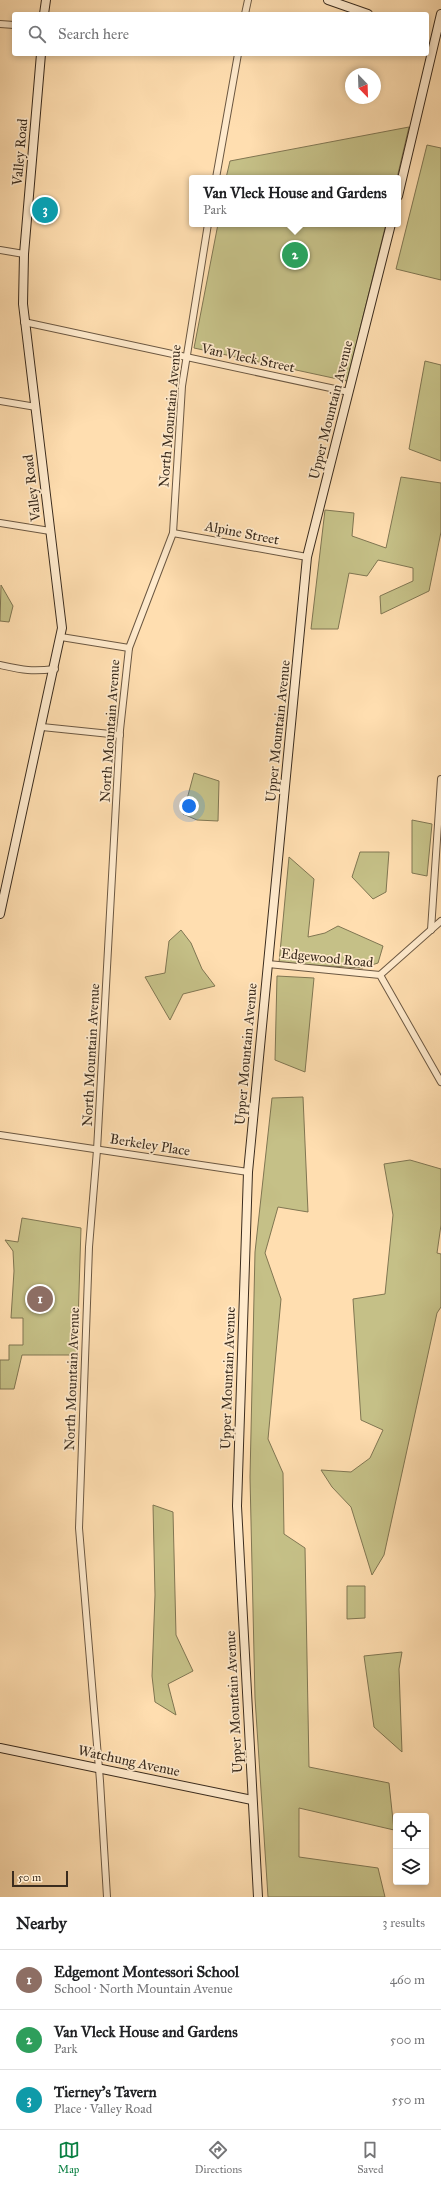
<!DOCTYPE html>
<meta charset="utf-8">
<style>
:root{--surface:#fff;--page:#f6f6f6;--text:#202124;--muted:#757577;--line:#e0e0e0;--accent:#0b8043}
body{margin:0;font-family:"IM FELL Great Primer",serif;background:var(--page);color:var(--text)}
.controls{position:absolute;right:12px;bottom:12px;display:grid;overflow:hidden;border-radius:4px;box-shadow:0 2px 6px #0003}
.controls button{width:36px;height:36px;display:grid;place-items:center;padding:0;border:0;border-bottom:1px solid var(--line);background:var(--surface);color:var(--text);font:20px sans-serif}
.compass{position:absolute;left:345px;top:68px;width:36px;height:36px;border-radius:50%;background:var(--surface);box-shadow:0 2px 6px #0003;rotate:157deg}
.scale{position:absolute;left:12px;bottom:10px;width:56px;box-sizing:border-box;padding-left:4px;border:2px solid #3b2c1e;border-top:0;font-size:11px;line-height:14px;white-space:nowrap;color:#3b2c1e;-webkit-text-stroke:3px #ffeacc;paint-order:stroke}
.you{position:absolute;left:189px;top:806px;width:14px;height:14px;margin:-10px;border:3px solid #fff;border-radius:50%;background:#1a73e8;box-shadow:0 0 0 6px #1a73e833}
.badge{display:grid;place-items:center;width:26px;height:26px;border-radius:50%;background:var(--accent);color:#fff;font-size:13px;font-weight:700}
.pin{position:absolute;translate:-50% -50%;border:2px solid #fff;box-shadow:0 1px 4px #0006}
.popup{position:absolute;left:189px;top:175px;width:212px;height:52px;box-sizing:border-box;display:grid;place-content:center;border-radius:4px;background:var(--surface);filter:drop-shadow(0 1px 3px #0005);font-size:13px;white-space:nowrap;color:var(--muted)}
.popup b{font-size:15px;color:var(--text)}
.popup::after{content:'';position:absolute;left:50%;top:100%;margin-left:-8px;border:8px solid transparent;border-top-color:var(--surface)}
.list{margin:0;padding:0;list-style:none}
h2{display:flex;justify-content:space-between;align-items:center;height:52px;margin:0;padding:0 16px;font-size:17px}
h2 small{font-size:13px;font-weight:400;color:var(--muted)}
.list li{display:grid;grid-template-columns:26px 1fr auto;gap:12px;align-items:center;box-sizing:border-box;height:60px;padding:0 16px;border-top:1px solid var(--line)}
.list b{display:block;font-size:15px;white-space:nowrap}
.list p{margin:0;font-size:13px;white-space:nowrap;color:var(--muted)}
.list em{font-size:13px;font-style:normal;color:var(--muted)}
.icon{flex:none;width:22px;height:22px;fill:none;stroke:currentColor;stroke-width:2;stroke-linecap:round;stroke-linejoin:round}
.map{position:relative;flex:none;width:441px;height:1897px;overflow:hidden}
.search{position:absolute;background:var(--surface);box-shadow:0 2px 6px #0003;left:12px;right:12px;top:12px;height:44px;display:flex;align-items:center;gap:10px;box-sizing:border-box;padding:0 14px;border-radius:4px;color:var(--muted);font-size:15px}
.sheet{height:232px;background:var(--surface)}
nav{display:flex;justify-content:space-around;align-items:center;box-sizing:border-box;height:56px;border-top:1px solid var(--line);background:var(--surface);font-size:11px;color:var(--muted)}
nav a{display:grid;justify-items:center;gap:2px}
nav .on{color:var(--accent)}
.map>svg:first-child{display:block}
</style>
<div class="map">
<svg width="441" height="1897" viewBox="0 0 441 1897">
<rect width="100%" height="100%" fill="#ffdeb0"/>
<filter id="stains"><feTurbulence type="fractalNoise" baseFrequency=".005" numOctaves="4"/><feColorMatrix values="0 0 0 0 .2 0 0 0 0 .09 0 0 0 0 .02 0 0 0 .5 -.17"/></filter>
<radialGradient id="worn" r=".72"><stop offset=".6" stop-color="#630" stop-opacity="0"/><stop offset="1" stop-color="#630" stop-opacity=".3"/></radialGradient>
<g fill="#c5c087" stroke="#807652">
<polygon points="409,127 397,178 226,178 230,161"/>
<polygon points="427,145 441,148 441,280 396,269"/>
<polygon points="218,224 386,224 347,381 194,348"/>
<polygon points="425,361 441,365 441,461 409,449"/>
<polygon points="401,477 441,483 441,532 429,591 381,614 380,596 413,581 413,568 378,560 367,576 349,573 338,629 311,629 325,510 354,513 352,536 386,548"/>
<polygon points="1,585 13,606 9,622 0,621"/>
<polygon points="194,773 219,781 218,821 197,820 183,814"/>
<polygon points="412,820 432,824 427,876 412,873"/>
<polygon points="360,852 389,852 386,892 373,899 352,877"/>
<polygon points="289,857 314,879 308,937 325,933 338,926 383,946 378,963 362,968 279,963"/>
<polygon points="181,930 191,943 202,969 215,986 183,994 170,1020 145,977 165,973 169,941"/>
<polygon points="277,976 314,978 305,1072 275,1060"/>
<polygon points="303,1097 308,1212 278,1207 265,1253 281,1299 268,1439 283,1473 284,1534 305,1548 309,1767 389,1783 394,1830 299,1808 299,1857 378,1868 385,1897 268,1897 255,1698 250,1477 255,1252 272,1098"/>
<polygon points="410,1160 441,1169 441,1225 437,1253 441,1254 441,1307 437,1313 384,1555 372,1575 351,1507 332,1487 321,1470 351,1472 370,1458 383,1430 361,1420 353,1299 385,1294 393,1215 384,1164"/>
<polygon points="22,1218 81,1228 77,1355 22,1355 14,1389 0,1389 0,1360 9,1360 9,1345 23,1345 23,1318 11,1318 14,1271 13,1251 5,1240 18,1242"/>
<polygon points="153,1505 173,1512 176,1635 193,1671 168,1684 176,1715 155,1702 152,1676 155,1595"/>
<polygon points="347,1586 365,1586 365,1618 347,1619"/>
<polygon points="402,1652 399,1669 402,1752 374,1727 364,1656"/>
</g>
<g fill="none" stroke-linecap="round" stroke-linejoin="round">
<g stroke="#6c5842" stroke-width="8">
<g id="street">
<polyline points="245,14 248,0"/>
<polyline points="0,24 14,25"/>
<polyline points="216,178 238,54"/>
<polyline points="0,250 24,254"/>
<polyline points="24,322 349,392"/>
<polyline points="0,401 36,407"/>
<polyline points="0,523 50,531"/>
<polyline points="173,533 307,557"/>
<polyline points="61,637 129,648"/>
<path d="M0,665C23,670 31,672 55,669"/>
<polyline points="42,727 120,735"/>
<polyline points="431,930 441,779"/>
<polyline points="268,964 380,975 441,1082"/>
<polyline points="380,975 441,921"/>
<polyline points="0,1135 248,1172"/>
<polyline points="107,1897 100,1781 79,1528 89,1247 97,1150 120,730 129,648 173,533 182,386 208,224"/>
</g>
</g>
<g stroke="#3b2c1e" stroke-width="10">
<g id="secondary">
<polyline points="328,0 368,14"/>
<polyline points="44,14 46,0"/>
<polyline points="398,196 441,14"/>
<polyline points="0,914 62,628 23,304 24,254 41,54"/>
<polyline points="0,1748 252,1800"/>
<polyline points="258,1897 237,1506 248,1172 307,557 391,224"/>
</g>
</g>
<use href="#street" stroke="#ffeacc" stroke-width="6"/>
<use href="#secondary" stroke="#ffeacc" stroke-width="8"/>
</g>
<g text-anchor="middle" dominant-baseline="central" stroke-width="3.5" stroke-linejoin="round" paint-order="stroke">
<g font-size="14" fill="#3b2c1e" stroke="#ffeacc">
<text transform="translate(20 152) rotate(-85)">Valley Road</text>
<text transform="translate(248 358) rotate(12)">Van Vleck Street</text>
<text transform="translate(331 410) rotate(-76)">Upper Mountain Avenue</text>
<text transform="translate(170 416) rotate(-85)">North Mountain Avenue</text>
<text transform="translate(32 488) rotate(-97)">Valley Road</text>
<text transform="translate(242 533) rotate(11)">Alpine Street</text>
<text transform="translate(110 731) rotate(-86)">North Mountain Avenue</text>
<text transform="translate(278 731) rotate(-84)">Upper Mountain Avenue</text>
<text transform="translate(327 958) rotate(6)">Edgewood Road</text>
<text transform="translate(246 1054) rotate(-85)">Upper Mountain Avenue</text>
<text transform="translate(91 1055) rotate(-87)">North Mountain Avenue</text>
<text transform="translate(150 1145) rotate(9)">Berkeley Place</text>
<text transform="translate(228 1378) rotate(-88)">Upper Mountain Avenue</text>
<text transform="translate(72 1379) rotate(-88)">North Mountain Avenue</text>
<text transform="translate(234 1702) rotate(-93)">Upper Mountain Avenue</text>
<text transform="translate(129 1761) rotate(12)">Watchung Avenue</text>
</g>
</g>
<rect width="100%" height="100%" filter="url(#stains)"/>
<rect width="100%" height="100%" fill="url(#worn)"/>
</svg>
<div class="controls">
<button><svg class="icon" aria-label="locate" viewBox="0 0 24 24"><circle cx="12" cy="12" r="6"/><path d="M12 2v4M12 18v4M2 12h4M18 12h4"/></svg></button>
<button><svg class="icon" aria-label="layers" viewBox="0 0 24 24"><path d="M12 4l9 5-9 5-9-5zM3 14l9 5 9-5"/></svg></button>
</div>
<svg class="compass" viewBox="-18 -18 36 36"><path d="M0-13l5 13h-10z" fill="#e53935"/><path d="M0 13l5-13h-10z" fill="#757577"/></svg>
<div class="scale">50 m</div>
<div class="you"></div>
<div class="pin badge" style="left:40px;top:1299px;background:#8d6e63">1</div>
<div class="pin badge" style="left:295px;top:255px;background:#2e9e5b">2</div>
<div class="popup"><b>Van Vleck House and Gardens</b>Park</div>
<div class="pin badge" style="left:45px;top:210px;background:#0f9aa8">3</div>
<div class="search"><svg class="icon" aria-label="search" viewBox="0 0 24 24"><circle cx="10" cy="10" r="6"/><path d="M15 15l6 6"/></svg>Search here</div>
</div>
<section class="sheet">
<h2>Nearby<small>3 results</small></h2>
<ul class="list">
<li><span class="badge" style="background:#8d6e63">1</span><div><b>Edgemont Montessori School</b><p>School · North Mountain Avenue</p></div><em>460 m</em></li>
<li><span class="badge" style="background:#2e9e5b">2</span><div><b>Van Vleck House and Gardens</b><p>Park</p></div><em>500 m</em></li>
<li><span class="badge" style="background:#0f9aa8">3</span><div><b>Tierney's Tavern</b><p>Place · Valley Road</p></div><em>550 m</em></li>
</ul>
</section>
<nav>
<a class="on"><svg class="icon" aria-label="map" viewBox="0 0 24 24"><path d="M3 6l6-2 6 2 6-2v14l-6 2-6-2-6 2zM9 4v14M15 6v14"/></svg>Map</a>
<a><svg class="icon" aria-label="directions" viewBox="0 0 24 24"><path d="M12 3l9 9-9 9-9-9zM9 14v-3h6M13 9l2 2-2 2"/></svg>Directions</a>
<a><svg class="icon" aria-label="saved" viewBox="0 0 24 24"><path d="M7 4h10v16l-5-4-5 4z"/></svg>Saved</a>
</nav>
